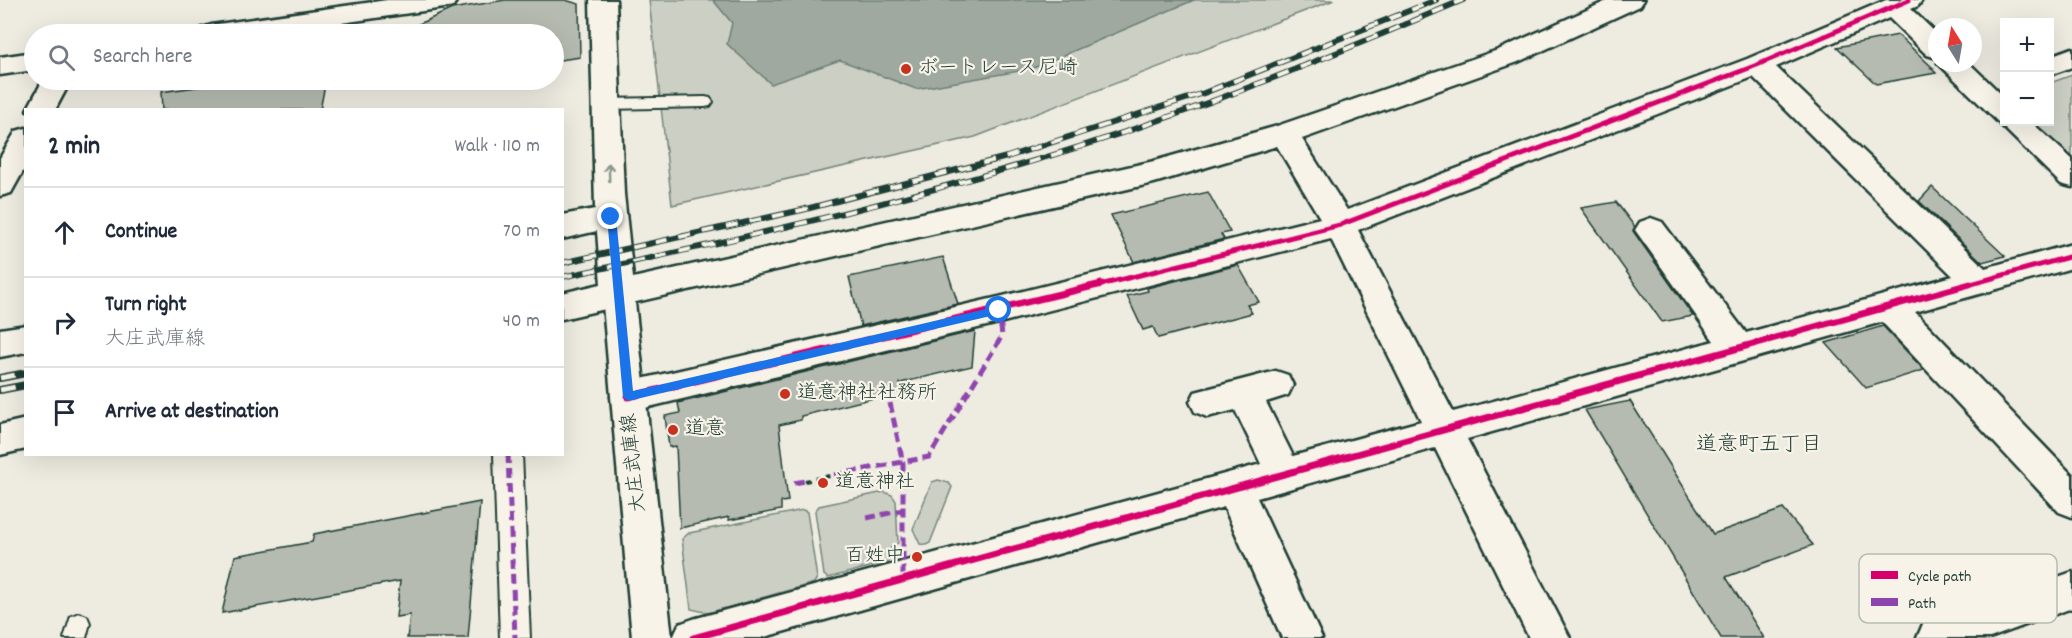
<!DOCTYPE html>
<meta charset="utf-8">
<style>
:root{--surface:#fff;--page:#f2f2f3;--text:#1f2937;--muted:#747a83;--line:#e0e1e3}
body{margin:0;font-family:Dekko,"Klee One",sans-serif;background:var(--page);color:var(--text)}
.controls{position:absolute;right:18px;top:18px;display:grid;overflow:hidden;border-radius:0px;box-shadow:0 6px 24px #0002}
.controls button{width:54px;height:54px;display:grid;place-items:center;padding:0;border:0;border-bottom:2px solid var(--line);background:var(--surface);color:var(--text);font:30px sans-serif}
.compass{position:absolute;left:1928px;top:18px;width:54px;height:54px;border-radius:50%;background:var(--surface);box-shadow:0 6px 24px #0002;rotate:349deg}
.stop{position:absolute;width:18px;height:18px;margin:-14px;border:4px solid #1a73e8;border-radius:50%;background:#fff}
.stop.end{background:#1a73e8;border-color:#fff;box-shadow:0 2px 6px #0008}
.list{margin:0;padding:0;list-style:none}
h2{display:flex;justify-content:space-between;align-items:center;height:78px;margin:0;padding:0 24px;font-size:26px}
h2 small{font-size:20px;font-weight:400;color:var(--muted)}
.list li{display:grid;grid-template-columns:39px 1fr auto;gap:18px;align-items:center;box-sizing:border-box;height:90px;padding:0 24px;border-top:2px solid var(--line)}
.list b{display:block;font-size:22px;white-space:nowrap}
.list p{margin:0;font-size:20px;white-space:nowrap;color:var(--muted)}
.list em{font-size:20px;font-style:normal;color:var(--muted)}
.icon{flex:none;width:33px;height:33px;fill:none;stroke:currentColor;stroke-width:2;stroke-linecap:round;stroke-linejoin:round}
.map{position:relative;flex:none;width:2072px;height:638px;overflow:hidden}
.search{position:absolute;background:var(--surface);box-shadow:0 6px 24px #0002;left:24px;top:24px;width:540px;height:66px;display:flex;align-items:center;gap:15px;box-sizing:border-box;padding:0 21px;border-radius:33px;color:var(--muted);font-size:22px}
.panel{position:absolute;background:var(--surface);box-shadow:0 6px 24px #0002;left:24px;top:108px;width:540px;height:348px;border-radius:0px}
.map>svg:first-child{display:block}
</style>
<div class="map">
<svg width="2072" height="638" viewBox="0 0 2072 638">
<rect width="100%" height="100%" fill="#eeece1"/>
<filter id="ink" filterUnits="userSpaceOnUse"><feTurbulence type="fractalNoise" baseFrequency=".0167" numOctaves="2"/><feDisplacementMap in="SourceGraphic" scale="12" xChannelSelector="R" yChannelSelector="G"/><feConvolveMatrix kernelMatrix="1 2 1 2 8 2 1 2 1" color-interpolation-filters="sRGB"/></filter>
<g filter="url(#ink)">
<g fill="#cccfc4" stroke="#76867c" stroke-width="1.5">
<polygon points="649,0 1334,0 975,137 672,205"/>
<polygon points="2072,75 2072,161 2028,122 2050,122 2050,83"/>
<polygon points="938,480 949,483 952,487 930,543 926,545 920,544 913,529 932,482"/>
<polygon points="884,492 892,495 896,501 898,543 891,548 888,562 828,578 824,575 815,511 819,506"/>
<polygon points="803,510 807,512 817,578 814,583 709,613 691,609 682,539 689,533"/>
</g>
<polygon fill="#9fa99f" stroke="#6c7e74" stroke-width="1.5" points="713,0 1194,0 1031,69 916,89 840,60 771,84 727,44 732,23"/>
<g fill="#b5bbb0" stroke="#1f3d34" stroke-width="1.5">
<polygon points="505,0 565,0 579,4 580,57 554,61 554,34 397,34 452,9"/>
<polygon points="1898,35 1933,68 1931,68 1936,73 1876,84 1837,47"/>
<polygon points="246,80 326,80 320,110 162,110 161,92"/>
<polygon points="1932,187 2005,256 1982,262 1919,201"/>
<polygon points="1208,192 1230,232 1221,234 1224,239 1134,262 1111,215"/>
<polygon points="1616,202 1635,227 1633,231 1693,316 1662,322 1581,208"/>
<polygon points="943,257 958,304 861,326 849,277"/>
<polygon points="1238,265 1259,302 1247,305 1252,313 1158,338 1153,327 1143,330 1127,296 1148,291 1147,288"/>
<polygon points="1883,326 1924,370 1866,388 1826,343"/>
<polygon points="975,331 972,366 900,383 902,391 801,416 801,420 779,425 788,501 781,502 781,510 729,520 729,517 680,528 676,446 669,447 665,416 680,413 678,403"/>
<polygon points="1630,401 1713,534 1783,509 1813,545 1726,577 1764,638 1721,638 1585,410"/>
<polygon points="480,502 468,638 407,638 410,615 396,617 400,581 222,613 235,556 312,542 314,534"/>
</g>
<g fill="none" stroke-linecap="round" stroke-linejoin="round">
<g stroke="#1f3d34" stroke-width="4">
<g id="service">
<polygon points="705,97 710,98 713,102 710,106 705,107 606,109 601,108 598,104 601,100 606,99"/>
<polygon points="79,613 87,616 90,623 86,638 64,638 71,616"/>
</g>
</g>
<g stroke="#1f3d34" stroke-width="4">
<polygon id="pedestrian" points="494,454 522,454 530,638 500,638"/>
</g>
<g stroke="#1f3d34" stroke-width="5">
<g id="minor">
<polygon points="387,0 457,0 453,6 444,8 266,34 198,34 202,28 211,25"/>
<path d="M590,0H616L624,194L633,278L1154,161L1274,127L1498,50L1609,0H1644L1640,6L1518,62L1302,139L1347,210L1747,59L1886,0H1922L1918,6L1911,9L1937,34V58L1927,55L1889,18L1776,67L1985,268L2072,244V268L1915,312L2072,475V517L2059,512L1882,322L1467,439L1570,638H1529L1435,448L1257,498L1322,638H1282L1224,507L761,638H673L679,624L693,619L1261,464L1235,410L1207,417L1195,412L1190,402L1195,392L1276,371L1288,375L1293,385L1288,395L1266,402L1293,456L1421,421L1331,239L999,323L628,412L616,407L611,397L616,387L628,382L999,297L1320,218L1277,146L1154,183L562,319V293L601,284L597,231L562,239V215L595,209ZM1753,77L1953,276L1746,333L1662,222L1651,218L1640,222L1635,230L1714,341L1453,412L1358,230Z"/>
<polygon points="2072,48 2072,67 2050,75 2050,56"/>
<polygon points="34,52 34,70 0,75 0,57"/>
<polygon points="1938,63 1969,63 2004,97 2004,122 2031,122 2072,159 2072,187 2061,184"/>
<polygon points="43,80 71,80 55,110 27,110"/>
<polygon points="26,128 26,166 11,193 0,196 0,158 16,131"/>
<polygon points="26,325 26,352 0,357 0,329"/>
<polygon points="26,419 26,449 0,455 0,425"/>
<polygon points="2072,572 2072,608 1990,638 1917,638 1923,624"/>
</g>
</g>
<g stroke="#1f3d34" stroke-width="5">
<polygon id="tertiary" points="618,280 629,284 634,293 672,638 632,638 602,293 607,284"/>
</g>
<polyline stroke="#1f3d34" stroke-width="4" stroke-dasharray="5 5" stroke-linecap="butt" points="805,481 834,475"/>
<use href="#service" fill="#f7f3e8" fill-rule="evenodd"/>
<use href="#pedestrian" fill="#f7f3e8" fill-rule="evenodd"/>
<use href="#minor" fill="#f7f3e8" fill-rule="evenodd"/>
<use href="#tertiary" fill="#f7f3e8" fill-rule="evenodd"/>
<g stroke="#1f3d34" stroke-width="6">
<g id="rail-far1">
<polyline points="562,263 802,210 1007,157 1204,93 1436,0"/>
<path d="M562,277C737,240 911,200 1082,146C1212,105 1338,53 1463,0"/>
</g>
</g>
<g stroke="#1f3d34" stroke-width="8">
<g id="rail">
<polyline points="0,378 26,373"/>
<polyline points="0,390 26,385"/>
</g>
</g>
<use href="#rail-far1" stroke="#f7f3e8" stroke-width="4" stroke-dasharray="12" stroke-linecap="butt"/>
<use href="#rail" stroke="#f7f3e8" stroke-width="5" stroke-dasharray="15" stroke-linecap="butt"/>
<g stroke="#8e44ad" stroke-width="5" stroke-dasharray="10 5" stroke-linecap="butt">
<polyline points="890,403 903,463 903,581"/>
<polyline points="508,454 515,638"/>
<polyline points="834,475 929,457 1002,336 999,310"/>
<polyline points="794,483 805,481"/>
<polyline points="867,518 903,510"/>
</g>
<g stroke="#f7f3e8" stroke-width="8">
<g id="cycleway-far1">
<polyline points="1096,286 1340,225 1757,65 1909,0"/>
<polyline points="1964,286 2072,256"/>
</g>
</g>
<g stroke="#f7f3e8" stroke-width="10">
<g id="cycleway">
<polyline points="628,397 1102,284"/>
<polyline points="693,638 1970,284"/>
</g>
</g>
<use href="#cycleway-far1" stroke="#d6006c" stroke-width="5"/>
<use href="#cycleway" stroke="#d6006c" stroke-width="7"/>
</g>
<defs><path id="oneway-shaft" d="M-6 0H5M1.5-3L5.5 0L1.5 3" fill="none" stroke-width="1.6" stroke-linecap="round" stroke-linejoin="round" transform="scale(1.5)"/></defs>
<use stroke="#8b988e" href="#oneway-shaft" transform="translate(609 172) rotate(-92)"/>
</g>
<polygon fill="#1a73e8" points="611,214 616,217 633,391 999,306 1004,310 999,314 628,401 623,397 607,217"/>
<g fill="#c8321e" stroke="#f7f3e8" stroke-width="2">
<circle cx="906" cy="69" r="6"/>
<circle cx="785" cy="394" r="6"/>
<circle cx="673" cy="430" r="6"/>
<circle cx="823" cy="483" r="6"/>
<circle cx="917" cy="557" r="6"/>
</g>
<g text-anchor="middle" dominant-baseline="central" stroke-width="4.5" stroke-linejoin="round" paint-order="stroke">
<g font-size="20" fill="#1f3d34" stroke="#f7f3e8" text-anchor="start">
<text x="918" y="69">ボートレース尼崎</text>
<text x="797" y="394">道意神社社務所</text>
<text x="685" y="430">道意</text>
<text x="835" y="483">道意神社</text>
<text x="905" y="557" text-anchor="end">百姓中</text>
</g>
<g font-size="20" fill="#1f3d34" stroke="#f7f3e8">
<text transform="translate(635 463) rotate(-96)">大庄武庫線</text>
</g>
<g font-size="21" fill="#1f3d34" stroke="#f7f3e8">
<text x="1759" y="446">道意町五丁目</text>
</g>
</g>
<rect x="1859" y="554" width="198" height="69" rx="9" fill="#f7f3e8" stroke="#b6bcb2" stroke-width="1.5"/>
<rect x="1871" y="571" width="27" height="8" fill="#d6006c"/>
<rect x="1871" y="598" width="27" height="8" fill="#8e44ad"/>
<g font-size="16" fill="#1f3d34">
<text x="1908" y="581">Cycle path</text>
<text x="1908" y="608">Path</text>
</g>
</svg>
<div class="controls">
<button>+</button>
<button>−</button>
</div>
<svg class="compass" viewBox="-18 -18 36 36"><path d="M0-13l5 13h-10z" fill="#e53935"/><path d="M0 13l5-13h-10z" fill="#747a83"/></svg>
<div class="stop" style="left:999px;top:310px"></div>
<div class="stop end" style="left:611px;top:217px"></div>
<div class="search"><svg class="icon" aria-label="search" viewBox="0 0 24 24"><circle cx="10" cy="10" r="6"/><path d="M15 15l6 6"/></svg>Search here</div>
<section class="panel">
<h2>2 min<small>Walk · 110 m</small></h2>
<ul class="list">
<li><svg class="icon" aria-label="ahead" viewBox="0 0 24 24"><path d="M12 20V5M6 11l6-6 6 6"/></svg><div><b>Continue</b></div><em>70 m</em></li>
<li><svg class="icon" aria-label="right" viewBox="0 0 24 24"><path d="M7 20v-9h11M14 6l5 5-5 5"/></svg><div><b>Turn right</b><p>大庄武庫線</p></div><em>40 m</em></li>
<li><svg class="icon" aria-label="arrive" viewBox="0 0 24 24"><path d="M6 21V4h12l-3 4 3 4H6"/></svg><div><b>Arrive at destination</b></div></li>
</ul>
</section>
</div>
